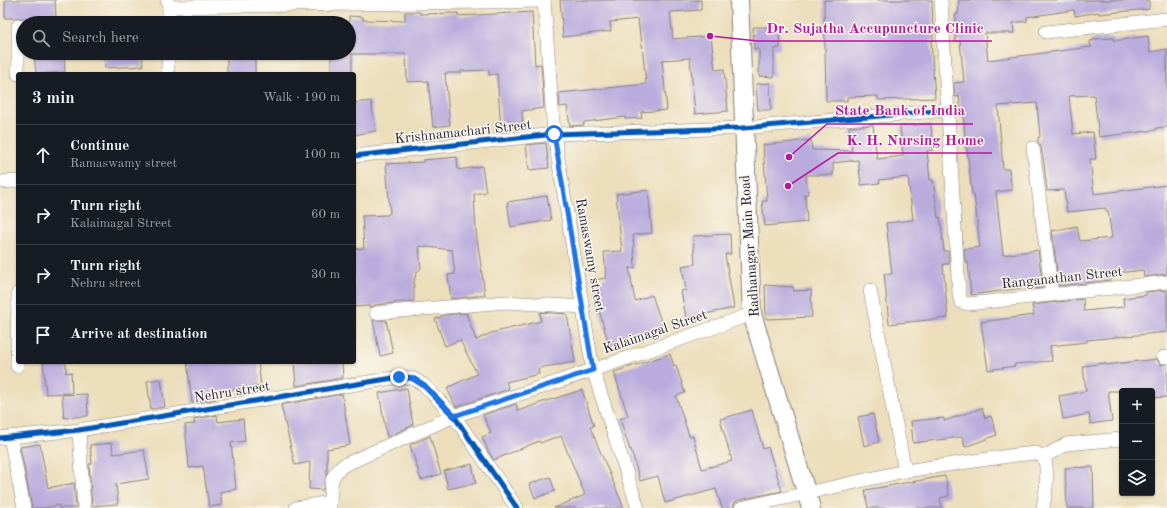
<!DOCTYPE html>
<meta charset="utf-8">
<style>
:root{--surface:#171b24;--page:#20242c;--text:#f1f3f6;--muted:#9ea1a6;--line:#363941}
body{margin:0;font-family:"Old Standard TT",serif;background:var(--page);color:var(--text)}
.controls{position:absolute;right:12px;bottom:12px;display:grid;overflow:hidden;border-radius:4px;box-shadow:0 1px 3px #0004}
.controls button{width:36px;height:36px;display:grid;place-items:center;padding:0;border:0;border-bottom:1px solid var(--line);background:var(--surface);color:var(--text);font:20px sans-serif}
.stop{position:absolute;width:12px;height:12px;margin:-9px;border:3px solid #1a73e8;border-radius:50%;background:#fff}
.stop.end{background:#1a73e8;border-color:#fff;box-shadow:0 1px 4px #0008}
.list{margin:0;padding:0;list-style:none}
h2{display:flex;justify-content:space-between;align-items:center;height:52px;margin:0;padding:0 16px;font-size:17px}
h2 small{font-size:13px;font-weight:400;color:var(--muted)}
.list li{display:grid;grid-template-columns:26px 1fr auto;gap:12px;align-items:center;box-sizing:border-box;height:60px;padding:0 16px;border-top:1px solid var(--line)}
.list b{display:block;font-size:15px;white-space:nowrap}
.list p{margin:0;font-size:13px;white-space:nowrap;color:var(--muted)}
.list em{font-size:13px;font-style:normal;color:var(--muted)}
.icon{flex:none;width:22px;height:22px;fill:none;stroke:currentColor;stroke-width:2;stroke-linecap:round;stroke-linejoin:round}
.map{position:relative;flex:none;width:1167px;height:508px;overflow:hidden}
.search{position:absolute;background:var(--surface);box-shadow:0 1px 3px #0004;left:16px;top:16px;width:340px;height:44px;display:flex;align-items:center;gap:10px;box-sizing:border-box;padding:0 14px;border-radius:22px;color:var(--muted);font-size:15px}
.panel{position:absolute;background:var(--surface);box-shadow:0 1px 3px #0004;left:16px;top:72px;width:340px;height:292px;border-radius:4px}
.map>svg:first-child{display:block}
</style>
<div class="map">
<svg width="1167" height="508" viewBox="0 0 1167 508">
<rect width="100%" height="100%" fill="#fbf7ec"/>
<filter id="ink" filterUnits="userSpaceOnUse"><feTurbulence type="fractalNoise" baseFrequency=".025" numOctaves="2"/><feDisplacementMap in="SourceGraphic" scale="8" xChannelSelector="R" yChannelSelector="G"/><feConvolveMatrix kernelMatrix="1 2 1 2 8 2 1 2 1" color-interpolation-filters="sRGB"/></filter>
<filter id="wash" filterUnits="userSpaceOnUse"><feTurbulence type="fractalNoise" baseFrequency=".012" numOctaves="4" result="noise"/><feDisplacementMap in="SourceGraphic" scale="16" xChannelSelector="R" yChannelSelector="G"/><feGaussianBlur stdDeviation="0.9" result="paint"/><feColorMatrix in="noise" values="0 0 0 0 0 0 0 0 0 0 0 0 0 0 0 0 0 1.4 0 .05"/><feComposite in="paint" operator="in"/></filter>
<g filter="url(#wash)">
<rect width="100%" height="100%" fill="#ecdebb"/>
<g id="blocks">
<g fill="#b9acdd">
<polygon points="5,0 55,0 56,18 5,18"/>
<polygon points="560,0 701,0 701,10 670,12 673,39 711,36 715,70 724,69 728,111 695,114 690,58 662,60 667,110 641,112 642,118 625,119 625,117 584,122 584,125 570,126 567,106 560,107 559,93 646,84 641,35 640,36 638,19 610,22 611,31 563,37"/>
<polygon points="824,0 932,0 933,41 931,41 935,98 878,100 878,96 847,97 847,101 826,101"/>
<polygon points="959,0 1149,0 1149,9 1099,14 1099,12 1075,16 1074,10 1027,17 1027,21 1013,23 1014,33 985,33 988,60 1091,47 1090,41 1093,41 1093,39 1114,38 1114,41 1148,36 1150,52 1167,49 1167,127 1156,128 1156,130 1099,137 1094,95 1069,96 1073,134 1093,132 1096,159 1090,159 1094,194 1167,185 1167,274 1144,277 1143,270 1110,274 1110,280 1059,286 1052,231 1077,226 1080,241 1112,238 1108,211 1106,211 1106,208 1067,212 1064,190 1047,191 1044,164 1041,147 1038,142 1038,138 1040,137 1037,103 998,106 1003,169 1009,169 1012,190 996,192 1003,255 1038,250 1043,288 1030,289 1029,287 971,295 968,262 965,262 964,249 980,247 974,194 972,194 967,149 966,149 963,112 961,112 959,96 955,97 954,83 964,82 960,41 955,41 956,14 958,14"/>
<polygon points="405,12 420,12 420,14 458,13 458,16 532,12 535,65 541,64 544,108 522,111 523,128 501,129 497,74 489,75 489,70 461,71 461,73 445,73 450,125 433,127 428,81 407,82 406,54 352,54 352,73 331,73 331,53 349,53 349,16 363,17 363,20 405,21"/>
<polygon points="753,27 779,27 780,48 774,49 774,77 759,76 759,49 754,49"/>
<polygon points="34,53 64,53 65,72 36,74"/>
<polygon points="104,53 142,53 143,66 105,68"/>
<rect x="227" y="53" width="28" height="21"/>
<polygon points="770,83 771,110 758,110 756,84"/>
<polygon points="371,101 376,131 354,135 354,103"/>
<polygon points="931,124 933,150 927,151 930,180 933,180 938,218 940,217 944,251 948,251 949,264 943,264 948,318 889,324 884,274 892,274 886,223 913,220 908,177 879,180 880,183 861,185 858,160 833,163 833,175 806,175 808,194 805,194 807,222 765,226 762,201 767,201 763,145 811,140 812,150 852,151 849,127 873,125 877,159 903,156 900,126"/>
<polygon points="546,143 549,168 529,170 526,145"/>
<polygon points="457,157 458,170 482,166 486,192 474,194 476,231 485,295 451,299 448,275 455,274 452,250 419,246 421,268 416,273 414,282 414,301 383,304 375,305 370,308 370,306 354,307 354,249 364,248 362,216 388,215 388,214 390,213 386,164 423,162 423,160"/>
<polygon points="648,190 652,233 633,235 635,268 629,268 635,301 652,295 664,330 638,339 637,337 609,345 599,310 594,280 606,278 604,252 622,251 616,194"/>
<polygon points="547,196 551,220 511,227 507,202"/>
<polygon points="730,234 731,254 725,254 734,308 686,318 681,291 686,290 682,266 695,264 693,236"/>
<polygon points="765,285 793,287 794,291 811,290 812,317 766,319"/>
<polygon points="1167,290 1167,332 1087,340 1087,342 1050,346 1052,361 1015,364 1015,366 988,370 981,322 1034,315 1032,305 1083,299 1084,311 1124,307 1123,298 1146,295 1146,292"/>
<polygon points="540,312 567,314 575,362 538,368 539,374 506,382 509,389 456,407 447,388 477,374 460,340 445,346 435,319 445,315 466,313 476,340 491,333 541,321"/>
<polygon points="373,320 386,320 393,353 380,356"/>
<polygon points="670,354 674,366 676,365 685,393 676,396 689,436 693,436 702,469 732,461 720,419 752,410 763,449 768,447 782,491 739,500 735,502 733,508 722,508 716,489 665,503 658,476 640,481 631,449 630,450 620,419 628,416 614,372"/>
<polygon points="1157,359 1160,364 1167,365 1167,397 1152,398 1152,391 1108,391 1112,421 1090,424 1089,414 1063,419 1059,396 1086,391 1083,366 1105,363 1105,365"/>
<polygon points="43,362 66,362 66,373 71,372 72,393 46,394"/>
<polygon points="187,362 258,362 261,386 214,392 215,399 192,403"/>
<polygon points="294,362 342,362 343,378 296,386"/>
<polygon points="161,379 165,407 151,409 147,381"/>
<polygon points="407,388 413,425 387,437 379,393"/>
<polygon points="582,390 594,426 590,427 624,508 554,508 585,495 561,436 556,438 556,437 540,443 539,441 494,460 488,451 482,437 491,433 483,415 516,404 518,411 540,403"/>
<polygon points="87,394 88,416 64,418 62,395"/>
<polygon points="342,394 350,445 327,449 327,473 323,490 309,489 310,462 295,465 281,405"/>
<polygon points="982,408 985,418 991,416 997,435 965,447 962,437 913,443 911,421 944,418 944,421"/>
<polygon points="873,414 879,442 864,446 858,417"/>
<polygon points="217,415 218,422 243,419 245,441 231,443 236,489 220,492 222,505 209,507 203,466 189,468 185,425 195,424 194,419"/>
<polygon points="430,436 441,474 421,480 410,445"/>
<polygon points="112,443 113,454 144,450 149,479 116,484 118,504 92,506 89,464 92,464 90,445"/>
<polygon points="40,444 48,488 74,483 76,508 59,508 59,505 44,508 32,508 20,447"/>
<polygon points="472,464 476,483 448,489 444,471"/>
<polygon points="1093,467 1094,508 1067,508 1065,468"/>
<polygon points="945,476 949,496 940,498 942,508 868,508 865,490"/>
<polygon points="550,477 555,491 535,498 529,484"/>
</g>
</g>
</g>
<g filter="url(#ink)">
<use href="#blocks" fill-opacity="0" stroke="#87807b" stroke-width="1"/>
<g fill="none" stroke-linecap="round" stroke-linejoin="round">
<g stroke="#87807b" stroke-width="14">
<g id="street">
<polyline points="167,0 169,7 169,23"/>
<polyline points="544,0 554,134 593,370 638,508"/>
<polyline points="941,0 959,293 961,302 968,304 1167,282"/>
<polyline points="169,7 544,1"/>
<polyline points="18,26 18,74"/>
<polyline points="1046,32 1167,19"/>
<polyline points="168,74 168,53"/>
<polyline points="1033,148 1052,295"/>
<polyline points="354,156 554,134 743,128 948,110"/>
<polyline points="0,182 18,181"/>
<polyline points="870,290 905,471"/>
<polyline points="376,313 506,302 583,307"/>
<polyline points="1164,357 1167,357"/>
<polyline points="17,366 18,293"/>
<polyline points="79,430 84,508"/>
<polyline points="10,437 24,508"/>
<polyline points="0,438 79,430 399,377 412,378 424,385 454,416 517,508"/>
<polyline points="1044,457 1066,444 1122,439"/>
<path d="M330,502C331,485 329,476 344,465L454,416L593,370L752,314"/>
<polyline points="296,508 330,502 330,508"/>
<path d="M741,508L905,471L1016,455L1036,453L1044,457C1049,474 1046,491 1043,508"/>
</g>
</g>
<g stroke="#87807b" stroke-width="20">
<polyline id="secondary" points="739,0 752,314 811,508"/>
</g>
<use href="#street" stroke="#fff" stroke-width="13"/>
<use href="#secondary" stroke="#fff" stroke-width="18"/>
<g stroke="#fbf7ec" stroke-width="8">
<g id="cycleway">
<polyline points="354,156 554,134 743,128 948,110"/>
<polyline points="0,438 79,430 399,377 412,378 424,385 454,416 517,508"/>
</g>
</g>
<use href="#cycleway" stroke="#0057b8" stroke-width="5"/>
</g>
</g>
<g fill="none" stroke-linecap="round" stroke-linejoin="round" filter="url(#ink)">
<polyline stroke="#1a73e8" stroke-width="5" points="399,377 412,378 424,386 454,416 593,370 554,134"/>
</g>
<g text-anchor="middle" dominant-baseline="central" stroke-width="3" stroke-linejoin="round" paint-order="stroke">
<g font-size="14" fill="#22223b" stroke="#fbf7ec">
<text transform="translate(463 132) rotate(-6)">Krishnamachari Street</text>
<text transform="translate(750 246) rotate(-94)">Radhanagar Main Road</text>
<text transform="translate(590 255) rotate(80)">Ramaswamy street</text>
<text transform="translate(1062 278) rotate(-6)">Ranganathan Street</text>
<text transform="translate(655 332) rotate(-19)">Kalaimagal Street</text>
<text transform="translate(232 392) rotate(-9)">Nehru street</text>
</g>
</g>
<path fill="none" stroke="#b5179e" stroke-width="1.5" d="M710 36L758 41H992M789 157L827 124H973M788 186L838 153H992"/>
<g fill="#b5179e" stroke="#fbf7ec" stroke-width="1.5">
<circle cx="710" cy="36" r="4"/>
<circle cx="789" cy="157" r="4"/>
<circle cx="788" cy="186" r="4"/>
</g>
<g font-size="15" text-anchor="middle" font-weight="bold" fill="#b5179e" stroke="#fbf7ec" stroke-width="3" stroke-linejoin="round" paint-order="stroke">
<text x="875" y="33">Dr. Sujatha Accupuncture Clinic</text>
<text x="900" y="115">State Bank of India</text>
<text x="915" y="145">K. H. Nursing Home</text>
</g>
</svg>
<div class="controls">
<button>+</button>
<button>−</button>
<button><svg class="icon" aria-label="layers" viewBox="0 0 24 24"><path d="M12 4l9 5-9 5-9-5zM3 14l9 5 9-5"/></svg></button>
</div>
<div class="stop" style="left:554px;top:134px"></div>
<div class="stop end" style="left:399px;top:377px"></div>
<div class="search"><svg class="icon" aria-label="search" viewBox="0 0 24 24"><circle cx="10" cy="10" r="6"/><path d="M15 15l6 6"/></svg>Search here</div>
<section class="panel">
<h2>3 min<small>Walk · 190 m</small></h2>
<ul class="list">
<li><svg class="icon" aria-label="ahead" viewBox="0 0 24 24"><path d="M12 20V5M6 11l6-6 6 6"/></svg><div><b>Continue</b><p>Ramaswamy street</p></div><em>100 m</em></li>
<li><svg class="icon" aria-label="right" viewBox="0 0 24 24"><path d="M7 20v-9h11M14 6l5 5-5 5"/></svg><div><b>Turn right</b><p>Kalaimagal Street</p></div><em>60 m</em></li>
<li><svg class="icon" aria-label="right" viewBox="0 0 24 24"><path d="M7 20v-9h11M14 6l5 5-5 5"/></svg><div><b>Turn right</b><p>Nehru street</p></div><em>30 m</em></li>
<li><svg class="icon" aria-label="arrive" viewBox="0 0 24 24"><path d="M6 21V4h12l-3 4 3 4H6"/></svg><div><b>Arrive at destination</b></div></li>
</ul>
</section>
</div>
